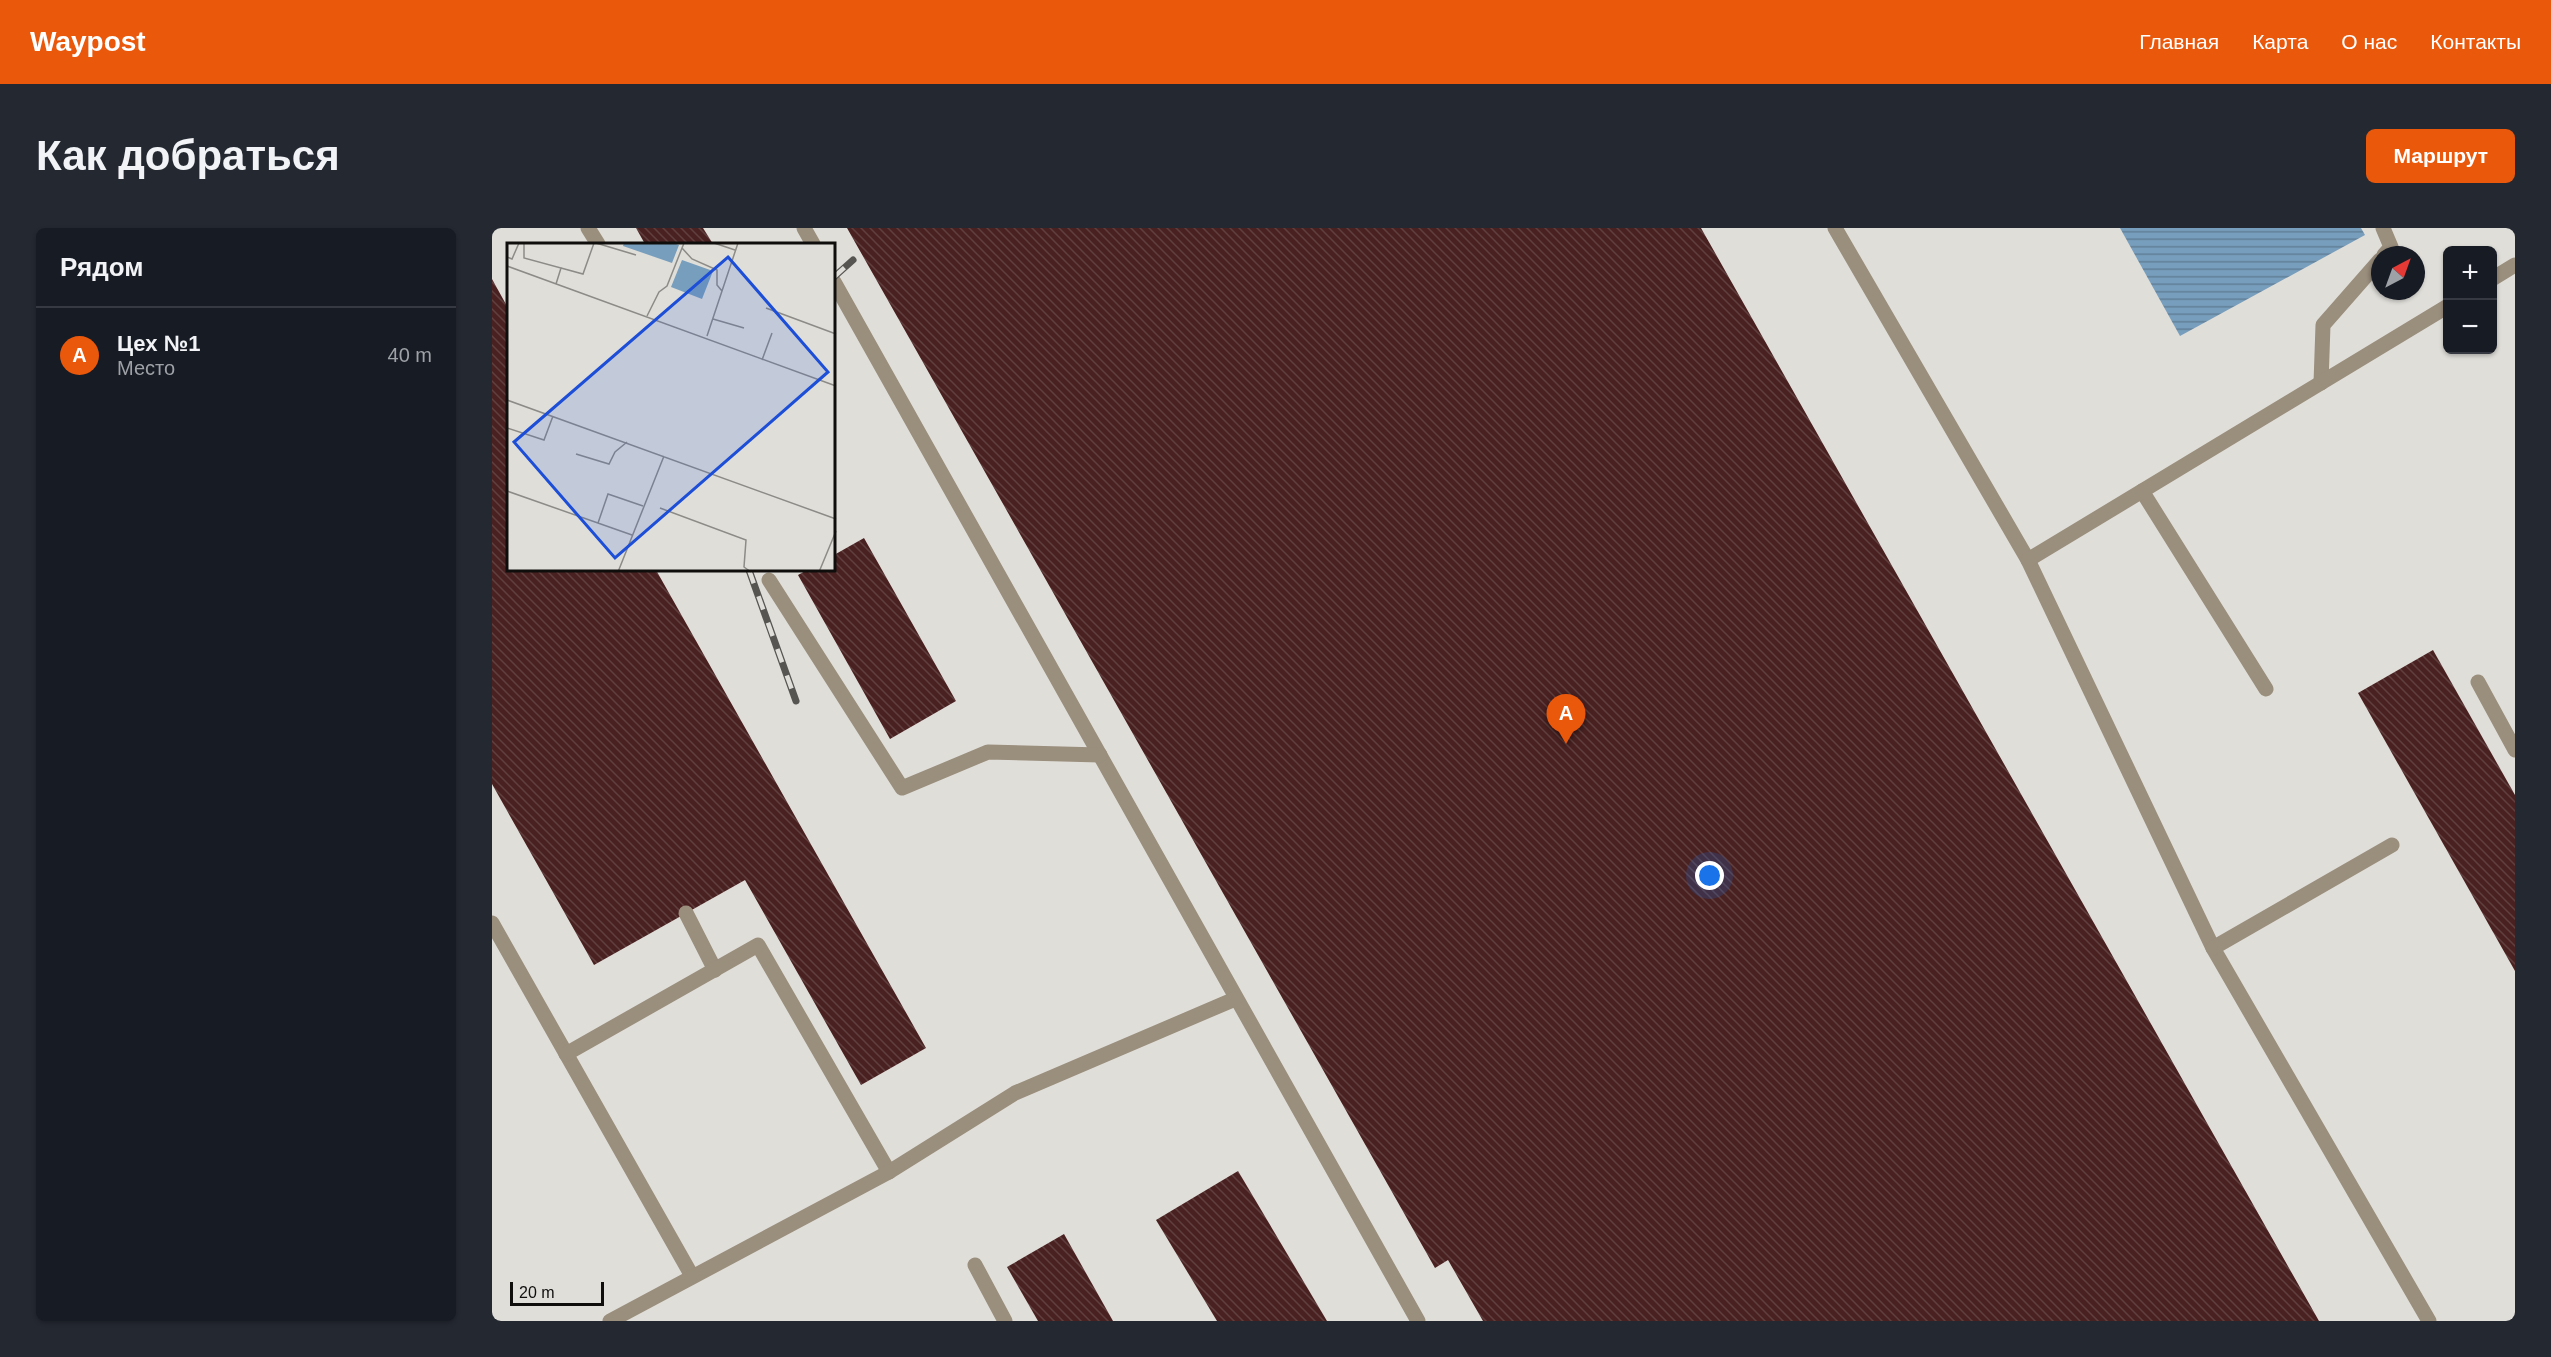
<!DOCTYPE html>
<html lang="ru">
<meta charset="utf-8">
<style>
:root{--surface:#171b24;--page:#242831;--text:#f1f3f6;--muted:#9ea1a6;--line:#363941;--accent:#ea580c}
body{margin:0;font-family:Arial,sans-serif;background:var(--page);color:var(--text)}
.controls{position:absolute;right:18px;top:18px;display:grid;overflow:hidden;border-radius:9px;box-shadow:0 2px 4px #0004}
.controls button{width:54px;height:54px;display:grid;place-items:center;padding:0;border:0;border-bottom:2px solid var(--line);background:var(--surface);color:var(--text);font:30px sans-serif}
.compass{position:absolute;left:1879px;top:18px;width:54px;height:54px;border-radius:50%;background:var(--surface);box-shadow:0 2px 4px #0004;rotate:41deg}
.scale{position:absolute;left:18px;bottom:15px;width:94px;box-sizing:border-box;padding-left:6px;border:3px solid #0f0e0d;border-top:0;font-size:16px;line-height:21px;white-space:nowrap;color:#0f0e0d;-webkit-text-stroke:4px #e0ded9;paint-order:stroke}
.you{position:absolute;left:1218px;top:648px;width:21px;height:21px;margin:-15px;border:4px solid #fff;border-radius:50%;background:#1a73e8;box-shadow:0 0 0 9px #1a73e833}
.badge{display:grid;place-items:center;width:39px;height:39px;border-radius:50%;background:var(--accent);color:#fff;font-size:20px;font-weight:700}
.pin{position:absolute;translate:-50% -50px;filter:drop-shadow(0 2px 3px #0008)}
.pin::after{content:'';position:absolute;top:32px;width:21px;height:18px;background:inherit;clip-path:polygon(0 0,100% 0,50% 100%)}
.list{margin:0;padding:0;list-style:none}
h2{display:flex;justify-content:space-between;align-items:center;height:78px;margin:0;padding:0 24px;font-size:26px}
h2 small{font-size:20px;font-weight:400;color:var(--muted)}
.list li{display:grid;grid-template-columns:39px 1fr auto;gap:18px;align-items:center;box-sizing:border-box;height:96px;padding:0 24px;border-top:2px solid var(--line)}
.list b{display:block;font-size:22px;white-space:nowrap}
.list p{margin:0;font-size:20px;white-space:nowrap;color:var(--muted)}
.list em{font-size:20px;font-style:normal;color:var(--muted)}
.map{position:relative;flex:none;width:2023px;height:1093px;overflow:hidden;border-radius:9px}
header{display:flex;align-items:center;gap:36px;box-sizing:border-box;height:84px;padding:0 30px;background:var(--accent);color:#fff}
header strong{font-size:28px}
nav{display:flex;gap:33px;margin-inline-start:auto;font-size:21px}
.intro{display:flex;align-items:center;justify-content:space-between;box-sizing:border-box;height:144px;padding:0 36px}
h1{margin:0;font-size:42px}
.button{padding:15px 27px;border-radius:9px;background:var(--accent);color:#fff;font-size:21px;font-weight:700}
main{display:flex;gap:36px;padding:0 36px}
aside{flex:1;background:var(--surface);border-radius:9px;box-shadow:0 2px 4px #0004}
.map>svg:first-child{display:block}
</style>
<header>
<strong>Waypost</strong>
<nav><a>Главная</a><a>Карта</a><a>О нас</a><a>Контакты</a></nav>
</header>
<div class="intro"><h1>Как добраться</h1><a class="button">Маршрут</a></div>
<main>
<aside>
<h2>Рядом<small></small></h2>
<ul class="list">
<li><span class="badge">A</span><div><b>Цех №1</b><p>Место</p></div><em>40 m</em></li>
</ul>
</aside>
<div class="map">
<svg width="2023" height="1093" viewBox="0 0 2023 1093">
<defs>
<pattern id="water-rules" width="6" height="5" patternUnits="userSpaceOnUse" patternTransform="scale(1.5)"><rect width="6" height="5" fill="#789ebd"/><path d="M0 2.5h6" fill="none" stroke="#617f98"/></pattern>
<pattern id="building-back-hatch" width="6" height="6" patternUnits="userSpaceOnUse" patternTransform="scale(1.5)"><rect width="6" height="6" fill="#4a2121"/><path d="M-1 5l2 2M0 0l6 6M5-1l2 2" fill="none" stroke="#603f3f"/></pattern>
</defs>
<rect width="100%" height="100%" fill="#e0ded9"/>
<polygon fill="url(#water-rules)" points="1628,0 1869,0 1873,7 1688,108"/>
<g fill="url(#building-back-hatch)">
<polygon points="144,0 211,0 221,16 153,16"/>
<polygon points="355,0 1209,0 1827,1093 991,1093 956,1032 943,1040"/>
<polygon points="0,51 16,80 16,342 164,342 434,820 369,857 253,652 102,737 0,556"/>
<polygon points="372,310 464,473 398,511 306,347 315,342 342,342 342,327"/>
<polygon points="1941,422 2023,567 2023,743 1866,465"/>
<polygon points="746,943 835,1093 725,1093 664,992"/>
<polygon points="572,1006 621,1093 546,1093 515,1039"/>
</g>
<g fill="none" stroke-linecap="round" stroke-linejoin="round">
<g stroke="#9a8e7d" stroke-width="15">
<polyline points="96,0 106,16"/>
<polyline points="312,0 321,16"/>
<polyline points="1343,0 1536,332 1721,720 1937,1093"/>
<polyline points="1891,0 1899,19 1892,27"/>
<polyline points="2000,51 2023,37"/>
<polyline points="342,54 926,1093"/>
<polyline points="1829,155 1831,97 1888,32"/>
<polyline points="1650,263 1774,461"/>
<polyline points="1536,332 1956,78"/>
<polyline points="277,352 410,560 496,524 608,527"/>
<polyline points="1986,454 2023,522"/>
<polyline points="194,685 223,742"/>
<polyline points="0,695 200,1048"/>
<polyline points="1721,720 1900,617"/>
<polyline points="74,826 266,717 397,944"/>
<polyline points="483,1037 513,1093"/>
<polyline points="118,1093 397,944 523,865 743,771"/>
</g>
<g stroke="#565552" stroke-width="7">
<g id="rail">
<polyline points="342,49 361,32"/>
<polyline points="257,342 304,473"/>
</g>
</g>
<use href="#rail" stroke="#e0ded9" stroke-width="4.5" stroke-dasharray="14" stroke-linecap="butt"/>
</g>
<g transform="translate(15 15)">
<rect width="328" height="328" fill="#e0ded9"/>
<path d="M117,0H166L172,2L165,20L116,3ZM175,17L206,28L195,56L164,44Z" fill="#789ebd"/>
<path fill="none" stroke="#8c8b87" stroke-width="1.5" d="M17,0V15L54,25L49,41M89,0L129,12M207,0L228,7M175,5L185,16L210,27V42L215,48M0,14L5,16L12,0M0,23L329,143M54,25L76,31L87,0M259,65L329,91M140,73L152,49L160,43L177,0M206,76L237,85M200,93L231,0M255,117L265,90M0,157L329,276M0,185L37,197L46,173M69,211L102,221L108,209L120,199M0,248L125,292M153,265L239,297L237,324L244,329M91,280L101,251L136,263M111,329L157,213M312,329L329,288"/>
<path fill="#1d4ed8" fill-opacity="0.15" stroke="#1d4ed8" stroke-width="3" d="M221,14L321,129L108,315L7,199Z"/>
<rect width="328" height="328" fill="none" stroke="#0f0e0d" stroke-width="3"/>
</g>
</svg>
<div class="controls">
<button>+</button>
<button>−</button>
</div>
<svg class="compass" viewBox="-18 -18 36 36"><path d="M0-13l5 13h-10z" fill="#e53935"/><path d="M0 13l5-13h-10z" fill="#9ea1a6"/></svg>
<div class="scale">20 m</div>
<div class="you"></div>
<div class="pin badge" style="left:1074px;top:516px">A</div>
</div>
</main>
